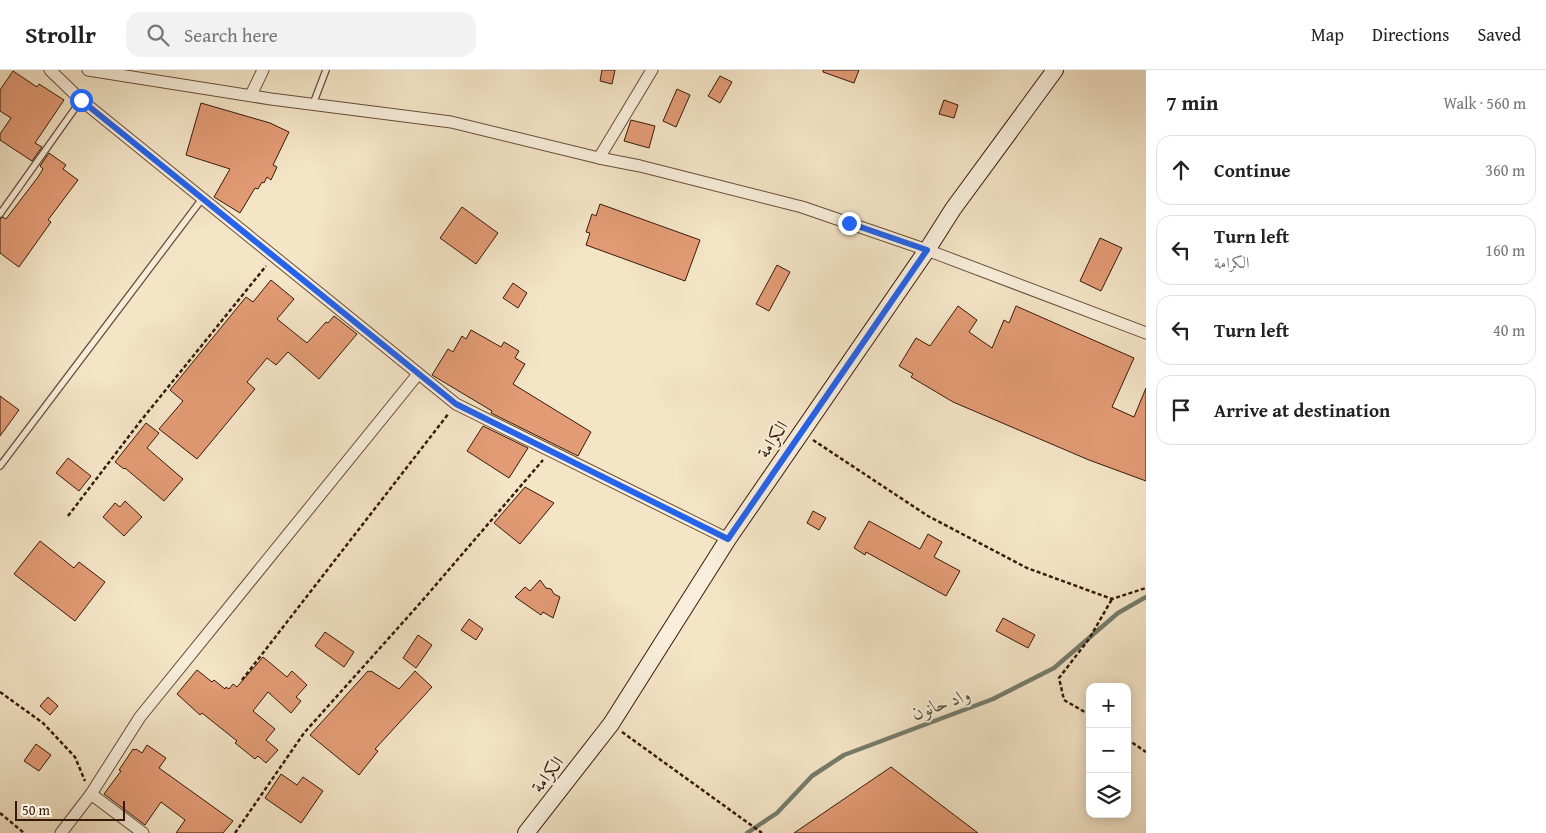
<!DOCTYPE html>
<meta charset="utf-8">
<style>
:root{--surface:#fff;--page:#f2f2f2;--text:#222;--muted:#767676;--line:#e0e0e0}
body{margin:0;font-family:"Gentium Book Plus",Amiri,serif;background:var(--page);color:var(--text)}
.controls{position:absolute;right:15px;bottom:15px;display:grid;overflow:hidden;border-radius:10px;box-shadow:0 2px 12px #0003}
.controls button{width:45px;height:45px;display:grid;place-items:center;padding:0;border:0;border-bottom:1px solid var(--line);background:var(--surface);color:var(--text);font:25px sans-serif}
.scale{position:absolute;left:15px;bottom:12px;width:110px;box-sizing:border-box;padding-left:5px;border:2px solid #381908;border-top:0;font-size:14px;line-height:18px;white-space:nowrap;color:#381908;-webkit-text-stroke:4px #f8eedb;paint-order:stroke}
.stop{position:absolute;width:15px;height:15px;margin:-11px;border:4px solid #2563eb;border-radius:50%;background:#fff}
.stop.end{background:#2563eb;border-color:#fff;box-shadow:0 1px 5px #0008}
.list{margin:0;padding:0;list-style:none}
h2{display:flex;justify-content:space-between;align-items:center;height:65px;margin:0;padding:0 20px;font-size:21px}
h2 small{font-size:16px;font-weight:400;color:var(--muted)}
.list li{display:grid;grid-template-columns:32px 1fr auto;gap:15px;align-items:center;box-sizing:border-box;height:70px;margin:0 10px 10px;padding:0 10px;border:1px solid var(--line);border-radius:15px}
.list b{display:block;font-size:19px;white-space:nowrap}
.list p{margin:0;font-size:16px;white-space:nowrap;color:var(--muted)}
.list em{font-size:16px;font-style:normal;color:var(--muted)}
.icon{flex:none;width:28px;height:28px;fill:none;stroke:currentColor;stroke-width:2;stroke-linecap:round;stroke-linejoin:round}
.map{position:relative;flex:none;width:1146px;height:763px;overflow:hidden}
header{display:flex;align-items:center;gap:30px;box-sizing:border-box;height:70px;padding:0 25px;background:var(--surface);border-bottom:1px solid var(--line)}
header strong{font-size:24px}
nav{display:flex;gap:28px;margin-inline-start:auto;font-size:18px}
.search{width:350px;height:45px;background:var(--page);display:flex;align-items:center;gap:12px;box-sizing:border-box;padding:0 18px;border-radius:15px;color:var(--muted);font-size:19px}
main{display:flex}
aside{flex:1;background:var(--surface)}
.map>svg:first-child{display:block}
</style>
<header>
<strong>Strollr</strong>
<div class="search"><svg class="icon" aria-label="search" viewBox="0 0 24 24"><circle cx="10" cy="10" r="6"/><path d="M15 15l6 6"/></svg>Search here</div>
<nav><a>Map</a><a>Directions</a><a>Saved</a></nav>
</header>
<main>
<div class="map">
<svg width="1146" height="763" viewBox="0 0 1146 763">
<rect width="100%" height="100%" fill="#f4e5c7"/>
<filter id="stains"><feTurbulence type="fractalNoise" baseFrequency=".004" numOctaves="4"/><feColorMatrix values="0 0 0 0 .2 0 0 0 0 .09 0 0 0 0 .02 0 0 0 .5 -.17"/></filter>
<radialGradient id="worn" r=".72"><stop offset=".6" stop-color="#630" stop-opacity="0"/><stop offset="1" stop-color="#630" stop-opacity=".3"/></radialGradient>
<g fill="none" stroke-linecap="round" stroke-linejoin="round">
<polyline stroke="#757d6c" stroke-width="4.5" points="747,763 777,743 812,706 844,685 993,629 1054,598 1118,543 1146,527"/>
</g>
<g fill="#e29b75" stroke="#381908">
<polygon points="602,0 615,0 612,14 600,11"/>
<polygon points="823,0 859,0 854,13 823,2"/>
<polygon points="13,1 37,17 39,14 64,30 35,73 42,77 32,91 0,70 0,64 11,48 0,41 0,20"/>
<polygon points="720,6 732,12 720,33 708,26"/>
<polygon points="677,19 690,25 676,57 663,51"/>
<polygon points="944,30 958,35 954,48 939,44"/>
<polygon points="201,33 270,53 289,62 273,95 277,97 271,110 267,107 264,113 262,112 258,119 255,118 240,143 214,127 230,99 186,85"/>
<polygon points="631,50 655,56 649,78 624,71"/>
<polygon points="49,83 66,95 63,99 78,110 48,150 51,152 19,197 0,183 0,149 3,147 6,149 38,107 43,99 40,96"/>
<polygon points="600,134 700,170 685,211 586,175 590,163 586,162 592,144 596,146"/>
<polygon points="462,137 498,163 476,194 440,168"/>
<polygon points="1100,168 1122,178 1101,221 1080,211"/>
<polygon points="777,195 790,202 769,241 756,234"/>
<polygon points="271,210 294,229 277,249 307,273 326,252 328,253 334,246 357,264 319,309 288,282 276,295 267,288 247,312 255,319 197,389 159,359 183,331 170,320 246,227 253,232"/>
<polygon points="513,213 527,223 518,238 503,228"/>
<polygon points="958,236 977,250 969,262 992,278 1004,250 1009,253 1016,236 1134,288 1112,337 1134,347 1146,318 1146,411 1089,390 953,332 911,307 913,304 899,296 916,268 930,276"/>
<polygon points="471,260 501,277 504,272 519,281 515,288 525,294 513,314 591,362 578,386 491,343 492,341 432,305 448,279 453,282 462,266 466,269"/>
<polygon points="0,326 19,340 0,366"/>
<polygon points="146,353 159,363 147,378 183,409 164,431 125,398 124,399 115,392"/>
<polygon points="483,356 528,378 509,408 467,381"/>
<polygon points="68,388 91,406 79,421 56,403"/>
<polygon points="525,417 554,433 520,474 494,453"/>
<polygon points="125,431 142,447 124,466 103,447 115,433 120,437"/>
<polygon points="813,441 826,448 819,460 807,453"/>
<polygon points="869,451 920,479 928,464 942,472 934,487 960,501 946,526 866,482 865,485 854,478"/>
<polygon points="40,471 74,498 79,492 105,512 75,551 14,504"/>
<polygon points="540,510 546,518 551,519 554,524 560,527 553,548 543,542 541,545 515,527 525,517 530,521"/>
<polygon points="1003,548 1035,565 1028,578 996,561"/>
<polygon points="469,549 483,559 476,570 461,560"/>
<polygon points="325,562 354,582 344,597 315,576"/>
<polygon points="418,565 432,575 416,598 403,588"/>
<polygon points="263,587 287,607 292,601 307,615 296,627 301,631 291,643 268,622 253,641 275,659 266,670 278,680 266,693 258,686 255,689 235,673 237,671 202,643 200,645 177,624 197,600 212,612 214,610 225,619 226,617 229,619 233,614 237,617"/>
<polygon points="368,601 370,602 371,601 399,619 415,601 432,617 375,679 378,681 359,705 310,665"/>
<polygon points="48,627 58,636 50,645 40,636"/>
<polygon points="36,674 51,685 39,701 24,691"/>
<polygon points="147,675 166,688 159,698 233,751 223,763 176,763 185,750 161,732 145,755 104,724 121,701 119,700 133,679 135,680 136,679 142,683"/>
<polygon points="891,697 978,763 794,763"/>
<polygon points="281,704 297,715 303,707 323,721 301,753 265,728"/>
</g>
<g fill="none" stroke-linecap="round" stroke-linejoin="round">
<g stroke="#674c38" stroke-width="8">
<g id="service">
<polyline points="313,34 326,0"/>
<polyline points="0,144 81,30"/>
<polyline points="0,396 202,129"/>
</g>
</g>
<g stroke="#674c38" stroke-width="13">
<g id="minor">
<polyline points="50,0 81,30 456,334 728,469"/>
<polyline points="88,0 271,29 451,52 599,88 640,96 802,137 927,180 1146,263"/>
<polyline points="251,25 263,0"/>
<polyline points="599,88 652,0"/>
<polyline points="91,724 143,763"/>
<polyline points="61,763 91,724 140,647 418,304"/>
</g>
</g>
<g stroke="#381908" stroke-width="18">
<polyline id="secondary" points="526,763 611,654 728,469 927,180 953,139 1055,0"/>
</g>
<g stroke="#381908" stroke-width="2.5" stroke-dasharray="4 2.5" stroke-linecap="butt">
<polyline points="813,370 928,446 1027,498 1112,529 1146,518"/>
<polyline points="68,446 139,353 266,196"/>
<polyline points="242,610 449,343"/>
<polyline points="0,622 43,653 75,687 85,711"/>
<polyline points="1090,645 1064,630 1059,608 1089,569 1112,529"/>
<polyline points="622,662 762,763"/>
<polyline points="1127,669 1146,682"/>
<polyline points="0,743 24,763"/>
<polyline points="235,763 304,663 422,531 543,390"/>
</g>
<use href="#service" stroke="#f8eedb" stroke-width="5.5"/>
<use href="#minor" stroke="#f8eedb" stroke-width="11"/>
<use href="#secondary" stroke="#f8eedb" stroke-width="16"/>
</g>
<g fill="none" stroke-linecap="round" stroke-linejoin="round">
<polyline stroke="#2563eb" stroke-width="6" points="81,30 456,334 728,469 927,180 849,153"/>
</g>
<g text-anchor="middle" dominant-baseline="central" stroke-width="4" stroke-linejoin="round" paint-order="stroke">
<g font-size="18" fill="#381908" stroke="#f8eedb">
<text transform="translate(772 369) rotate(-56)">الكرامة</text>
<text transform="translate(547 704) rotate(-52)">الكرامة</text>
</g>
<g font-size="19" font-style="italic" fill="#5b5342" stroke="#f8eedb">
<text transform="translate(941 633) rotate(-20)">واد حانون</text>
</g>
</g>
<rect width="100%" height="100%" filter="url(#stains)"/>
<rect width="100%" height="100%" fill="url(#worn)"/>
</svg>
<div class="controls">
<button>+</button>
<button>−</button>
<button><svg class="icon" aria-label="layers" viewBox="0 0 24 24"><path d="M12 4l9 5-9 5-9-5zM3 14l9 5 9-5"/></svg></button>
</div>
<div class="scale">50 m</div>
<div class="stop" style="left:81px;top:30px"></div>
<div class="stop end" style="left:849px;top:153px"></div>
</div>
<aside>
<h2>7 min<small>Walk · 560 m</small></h2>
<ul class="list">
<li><svg class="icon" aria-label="ahead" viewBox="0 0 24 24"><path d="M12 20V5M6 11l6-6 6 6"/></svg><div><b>Continue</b></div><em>360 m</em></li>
<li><svg class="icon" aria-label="left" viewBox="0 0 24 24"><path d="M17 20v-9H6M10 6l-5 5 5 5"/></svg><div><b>Turn left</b><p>الكرامة</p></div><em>160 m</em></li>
<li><svg class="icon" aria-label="left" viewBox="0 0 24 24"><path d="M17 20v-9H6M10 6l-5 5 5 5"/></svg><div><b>Turn left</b></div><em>40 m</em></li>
<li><svg class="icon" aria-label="arrive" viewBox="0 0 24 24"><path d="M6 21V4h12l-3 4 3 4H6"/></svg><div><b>Arrive at destination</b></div></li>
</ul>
</aside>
</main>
